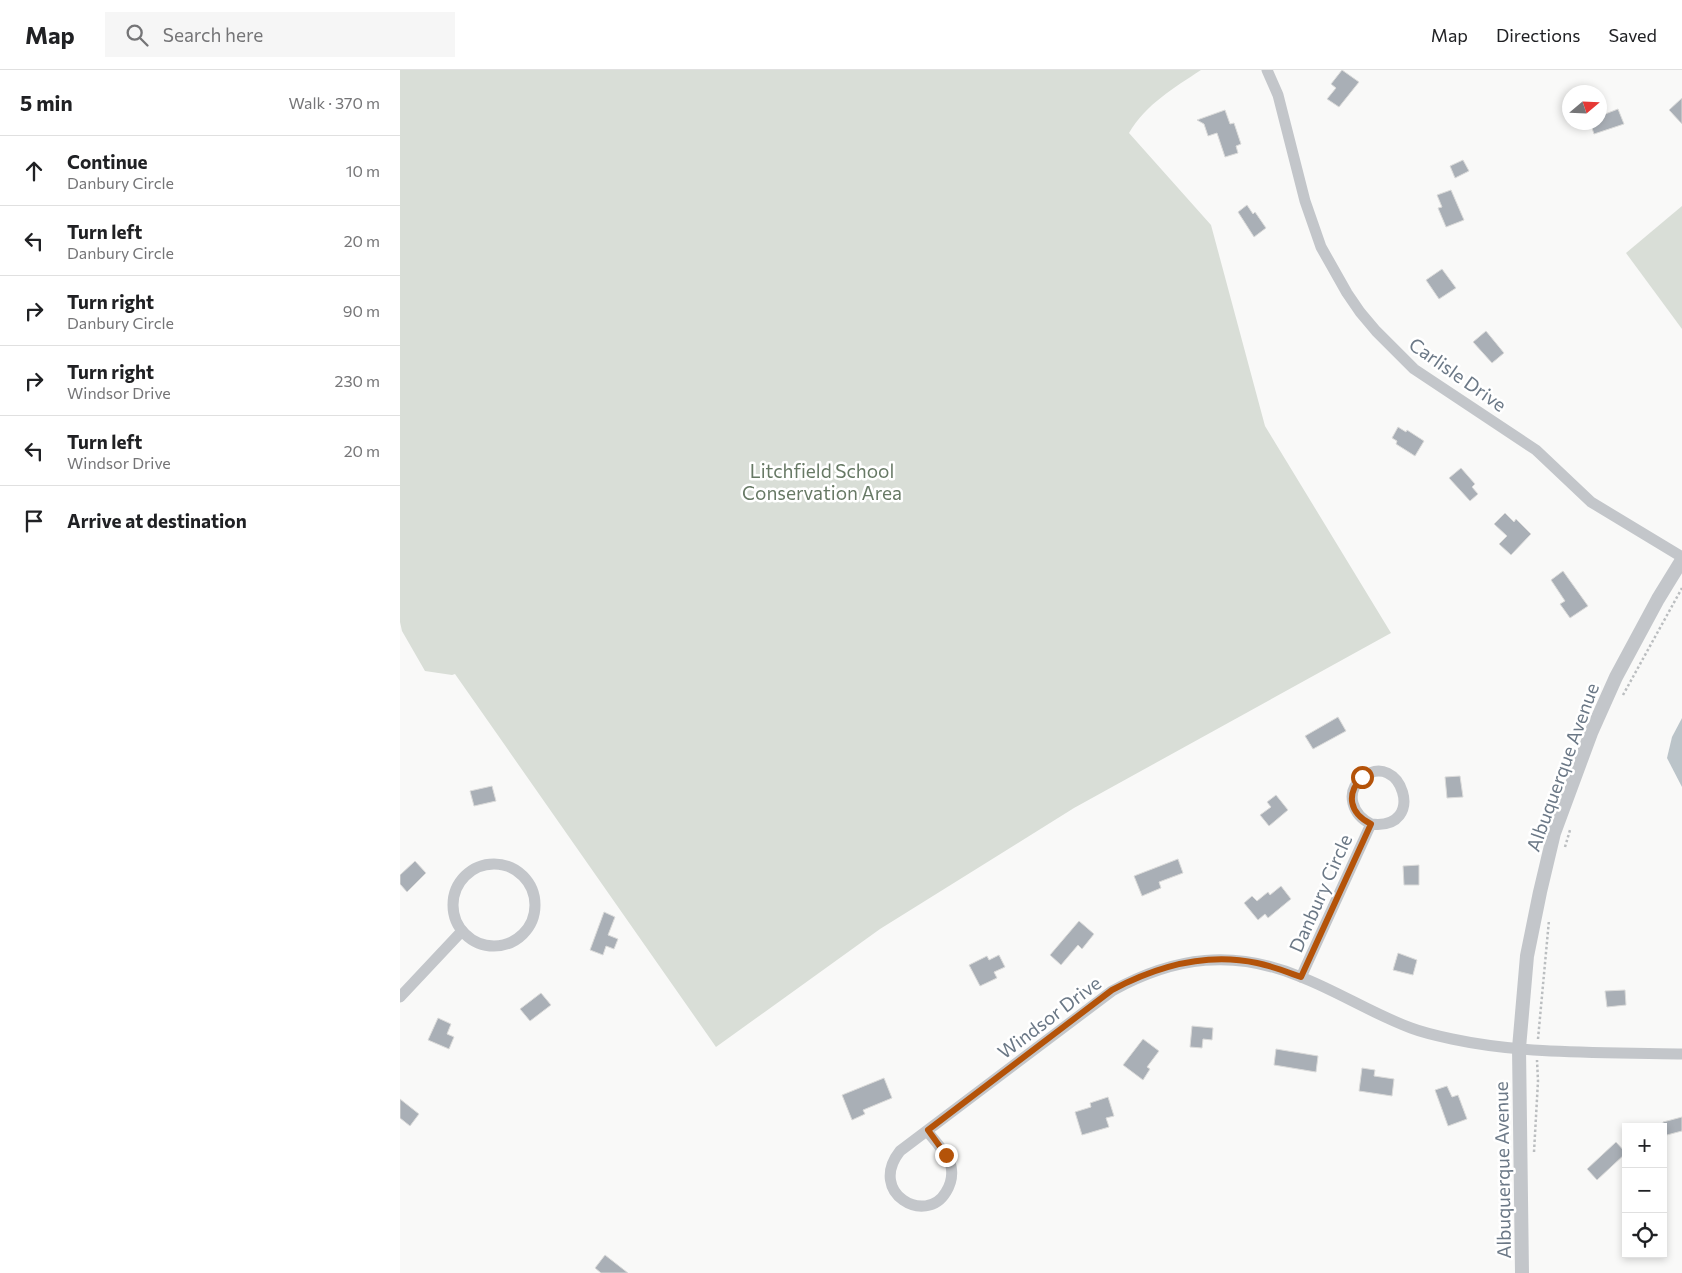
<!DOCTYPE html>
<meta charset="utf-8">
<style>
:root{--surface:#fff;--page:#f6f6f6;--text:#202124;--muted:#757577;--line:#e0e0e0}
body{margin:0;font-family:Commissioner,sans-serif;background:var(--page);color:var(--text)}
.controls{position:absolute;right:15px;bottom:15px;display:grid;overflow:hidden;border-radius:0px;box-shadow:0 2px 8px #0003}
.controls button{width:45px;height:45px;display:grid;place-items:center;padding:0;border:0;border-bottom:1px solid var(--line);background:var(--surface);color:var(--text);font:25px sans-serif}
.compass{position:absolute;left:1162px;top:15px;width:45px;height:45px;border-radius:50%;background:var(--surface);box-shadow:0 2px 8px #0003;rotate:71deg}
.stop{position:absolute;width:15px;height:15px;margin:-11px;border:4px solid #b45309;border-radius:50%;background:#fff}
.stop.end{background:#b45309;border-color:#fff;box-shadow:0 1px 5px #0008}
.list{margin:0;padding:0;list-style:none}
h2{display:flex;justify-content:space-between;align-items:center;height:65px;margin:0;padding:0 20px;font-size:21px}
h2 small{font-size:16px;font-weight:400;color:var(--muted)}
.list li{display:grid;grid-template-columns:32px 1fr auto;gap:15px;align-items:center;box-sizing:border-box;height:70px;padding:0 20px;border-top:1px solid var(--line)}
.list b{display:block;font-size:19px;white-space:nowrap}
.list p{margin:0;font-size:16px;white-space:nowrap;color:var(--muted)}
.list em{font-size:16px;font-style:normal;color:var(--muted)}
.icon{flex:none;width:28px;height:28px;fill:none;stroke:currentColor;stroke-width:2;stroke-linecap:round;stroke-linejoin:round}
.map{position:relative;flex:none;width:1282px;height:1203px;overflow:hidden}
header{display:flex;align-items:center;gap:30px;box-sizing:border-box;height:70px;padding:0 25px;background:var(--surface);border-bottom:1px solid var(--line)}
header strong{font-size:24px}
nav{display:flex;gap:28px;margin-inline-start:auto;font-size:18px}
.search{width:350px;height:45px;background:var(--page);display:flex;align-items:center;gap:12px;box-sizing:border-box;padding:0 18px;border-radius:0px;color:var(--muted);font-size:19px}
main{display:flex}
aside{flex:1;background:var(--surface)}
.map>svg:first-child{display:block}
</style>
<header>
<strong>Map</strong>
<div class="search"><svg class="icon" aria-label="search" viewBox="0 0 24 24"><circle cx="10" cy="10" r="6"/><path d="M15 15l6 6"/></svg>Search here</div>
<nav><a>Map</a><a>Directions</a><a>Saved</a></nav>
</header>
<main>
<aside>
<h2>5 min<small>Walk · 370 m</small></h2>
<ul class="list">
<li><svg class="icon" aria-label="ahead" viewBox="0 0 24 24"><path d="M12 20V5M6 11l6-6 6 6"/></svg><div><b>Continue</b><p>Danbury Circle</p></div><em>10 m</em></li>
<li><svg class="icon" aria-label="left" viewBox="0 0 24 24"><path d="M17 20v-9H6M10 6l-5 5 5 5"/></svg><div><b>Turn left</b><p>Danbury Circle</p></div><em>20 m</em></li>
<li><svg class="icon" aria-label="right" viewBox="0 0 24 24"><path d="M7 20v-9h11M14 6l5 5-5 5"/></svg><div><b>Turn right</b><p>Danbury Circle</p></div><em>90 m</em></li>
<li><svg class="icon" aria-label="right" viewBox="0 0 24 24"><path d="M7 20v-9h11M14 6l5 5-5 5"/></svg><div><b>Turn right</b><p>Windsor Drive</p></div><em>230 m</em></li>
<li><svg class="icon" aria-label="left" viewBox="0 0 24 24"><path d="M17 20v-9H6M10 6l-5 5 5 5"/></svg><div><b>Turn left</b><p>Windsor Drive</p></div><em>20 m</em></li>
<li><svg class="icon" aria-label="arrive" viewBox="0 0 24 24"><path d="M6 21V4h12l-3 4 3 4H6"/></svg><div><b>Arrive at destination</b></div></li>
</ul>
</aside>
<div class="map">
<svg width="1282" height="1203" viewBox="0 0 1282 1203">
<rect width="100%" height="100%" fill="#f9f9f8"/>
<g fill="#d9ded7">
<path d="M0,0H801C774,18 746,34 729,63L811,155L865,356L991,563L674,738L480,859L316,977L55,604L52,605L25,601L2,561L0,552Z"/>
<polygon points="1282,136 1282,259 1226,183"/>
</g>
<polygon fill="#bbc4c9" points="1282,648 1282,717 1267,688 1272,667"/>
<g fill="#a9afb6" stroke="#dbdbda">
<polygon points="942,0 959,12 939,37 927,29 936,18 931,14"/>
<polygon points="1282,28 1282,54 1269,40"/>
<polygon points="1218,39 1224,54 1194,64 1190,52 1200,52 1200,46"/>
<polygon points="825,40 830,54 834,53 841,74 836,76 838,83 825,87 817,63 808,66 804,54 797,50"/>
<polygon points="1063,90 1069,101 1055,108 1050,96"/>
<polygon points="1051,120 1064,150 1046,157 1038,138 1042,137 1037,125"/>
<polygon points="847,135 853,144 855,142 866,158 854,167 838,142"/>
<polygon points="1042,199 1056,218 1039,229 1026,210"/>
<polygon points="1086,261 1104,283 1092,293 1073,272"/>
<polygon points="998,357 1006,362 1007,360 1024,371 1015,386 996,374 997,371 992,368"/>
<polygon points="1061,398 1075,414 1072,417 1078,424 1070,431 1049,408"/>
<polygon points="1105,443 1114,452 1116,449 1131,464 1111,485 1099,474 1107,466 1094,454"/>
<polygon points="1163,501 1188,536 1170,548 1160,534 1165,531 1151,510"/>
<polygon points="938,647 946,661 913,679 905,666"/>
<polygon points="1060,706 1063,727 1047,728 1045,707"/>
<polygon points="92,716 96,731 74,736 70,721"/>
<polygon points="876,725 888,740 869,756 860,745 871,737 867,732"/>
<polygon points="778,789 783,803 759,812 761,818 742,826 734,806"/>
<polygon points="15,791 26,803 7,822 0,814 0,805"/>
<polygon points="1019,795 1019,815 1004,815 1003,796"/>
<polygon points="881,816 891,829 868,848 865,844 858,850 844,833 852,826 857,831 868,822 870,825"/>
<polygon points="204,842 215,847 208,865 218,869 214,879 206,876 203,885 190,880"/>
<polygon points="679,851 694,864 682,879 678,875 661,895 650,885"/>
<polygon points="998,883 1017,890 1013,905 993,900"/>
<polygon points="599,885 605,897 594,902 597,908 580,916 569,895 587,886 589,890"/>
<polygon points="1225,920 1226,935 1207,937 1205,921"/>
<polygon points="141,923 151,935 130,951 120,939"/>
<polygon points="38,948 51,954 47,964 54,967 49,979 28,970"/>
<polygon points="792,956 813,958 812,970 803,969 802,978 790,977"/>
<polygon points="743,969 759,981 747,997 750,999 743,1010 723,995"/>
<polygon points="876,979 918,986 916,1002 874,995"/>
<polygon points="962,998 975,1000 974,1006 994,1009 992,1026 959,1021"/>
<polygon points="484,1008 492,1028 463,1040 465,1044 452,1050 442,1025"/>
<polygon points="1047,1016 1052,1027 1058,1025 1067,1049 1048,1056 1035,1020"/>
<polygon points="708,1027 714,1046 706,1048 709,1057 682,1065 675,1042 691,1037 690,1033"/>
<polygon points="0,1029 19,1044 10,1056 0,1048"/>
<polygon points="1282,1047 1282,1061 1263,1066 1263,1052"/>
<polygon points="1216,1072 1226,1083 1197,1110 1187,1099"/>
<polygon points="205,1185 228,1203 201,1203 195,1198"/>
</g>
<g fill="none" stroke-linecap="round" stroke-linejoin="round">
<g stroke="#bbbec0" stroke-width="2.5" stroke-dasharray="2.5 2.5" stroke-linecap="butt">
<polyline points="1223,625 1282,518"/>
<polyline points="1165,777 1170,760"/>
<polyline points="1138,969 1149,850"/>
<polyline points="1134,1082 1138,1011 1137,990"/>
</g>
<g stroke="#c3c6ca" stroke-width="11">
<polyline points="867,0 878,25 905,131 921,177 947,223 960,242 976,261 1014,299 1136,380 1191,432 1282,487"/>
<circle cx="94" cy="835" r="41"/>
<path d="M901,907L971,754C1029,761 1000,677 962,708C944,723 953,745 971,754"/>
<polyline points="0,927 62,861"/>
<path d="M527,1061C535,1071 547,1083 551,1096C553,1106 551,1114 546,1122C526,1156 467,1123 500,1081L712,921C775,886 834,879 901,907C939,922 973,944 1011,958C1024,963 1038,966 1052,969C1127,985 1206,982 1282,984"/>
</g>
<polyline stroke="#c3c6ca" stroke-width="14" points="1122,1203 1119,978 1127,886 1140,822 1154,763 1191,663 1216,607 1258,529 1282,490"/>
</g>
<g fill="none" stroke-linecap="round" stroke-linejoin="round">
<path stroke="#b45309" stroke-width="6" d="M546,1085L528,1060L712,920C757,896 806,882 857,893C872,896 887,902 901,907L971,754C949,743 946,724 962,707"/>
</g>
<g text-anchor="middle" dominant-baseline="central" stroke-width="5" stroke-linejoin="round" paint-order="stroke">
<g font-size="19" fill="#6b7886" stroke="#fff">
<text transform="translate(1058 304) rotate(35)">Carlisle Drive</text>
<text transform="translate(1162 697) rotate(-70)">Albuquerque Avenue</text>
<text transform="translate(920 823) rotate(-66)">Danbury Circle</text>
<text transform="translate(649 947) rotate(-37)">Windsor Drive</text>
<text transform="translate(1102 1100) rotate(-91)">Albuquerque Avenue</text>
</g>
<g font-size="19" fill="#677965" stroke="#fff">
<text x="422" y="400">Litchfield School<tspan x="422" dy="22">Conservation Area</tspan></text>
</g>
</g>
</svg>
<div class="controls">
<button>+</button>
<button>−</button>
<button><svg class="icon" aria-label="locate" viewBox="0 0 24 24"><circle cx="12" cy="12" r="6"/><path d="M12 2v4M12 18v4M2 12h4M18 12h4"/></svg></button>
</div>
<svg class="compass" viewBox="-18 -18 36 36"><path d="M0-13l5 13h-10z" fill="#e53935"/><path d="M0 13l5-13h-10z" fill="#757577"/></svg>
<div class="stop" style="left:962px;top:707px"></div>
<div class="stop end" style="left:546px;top:1085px"></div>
</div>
</main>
